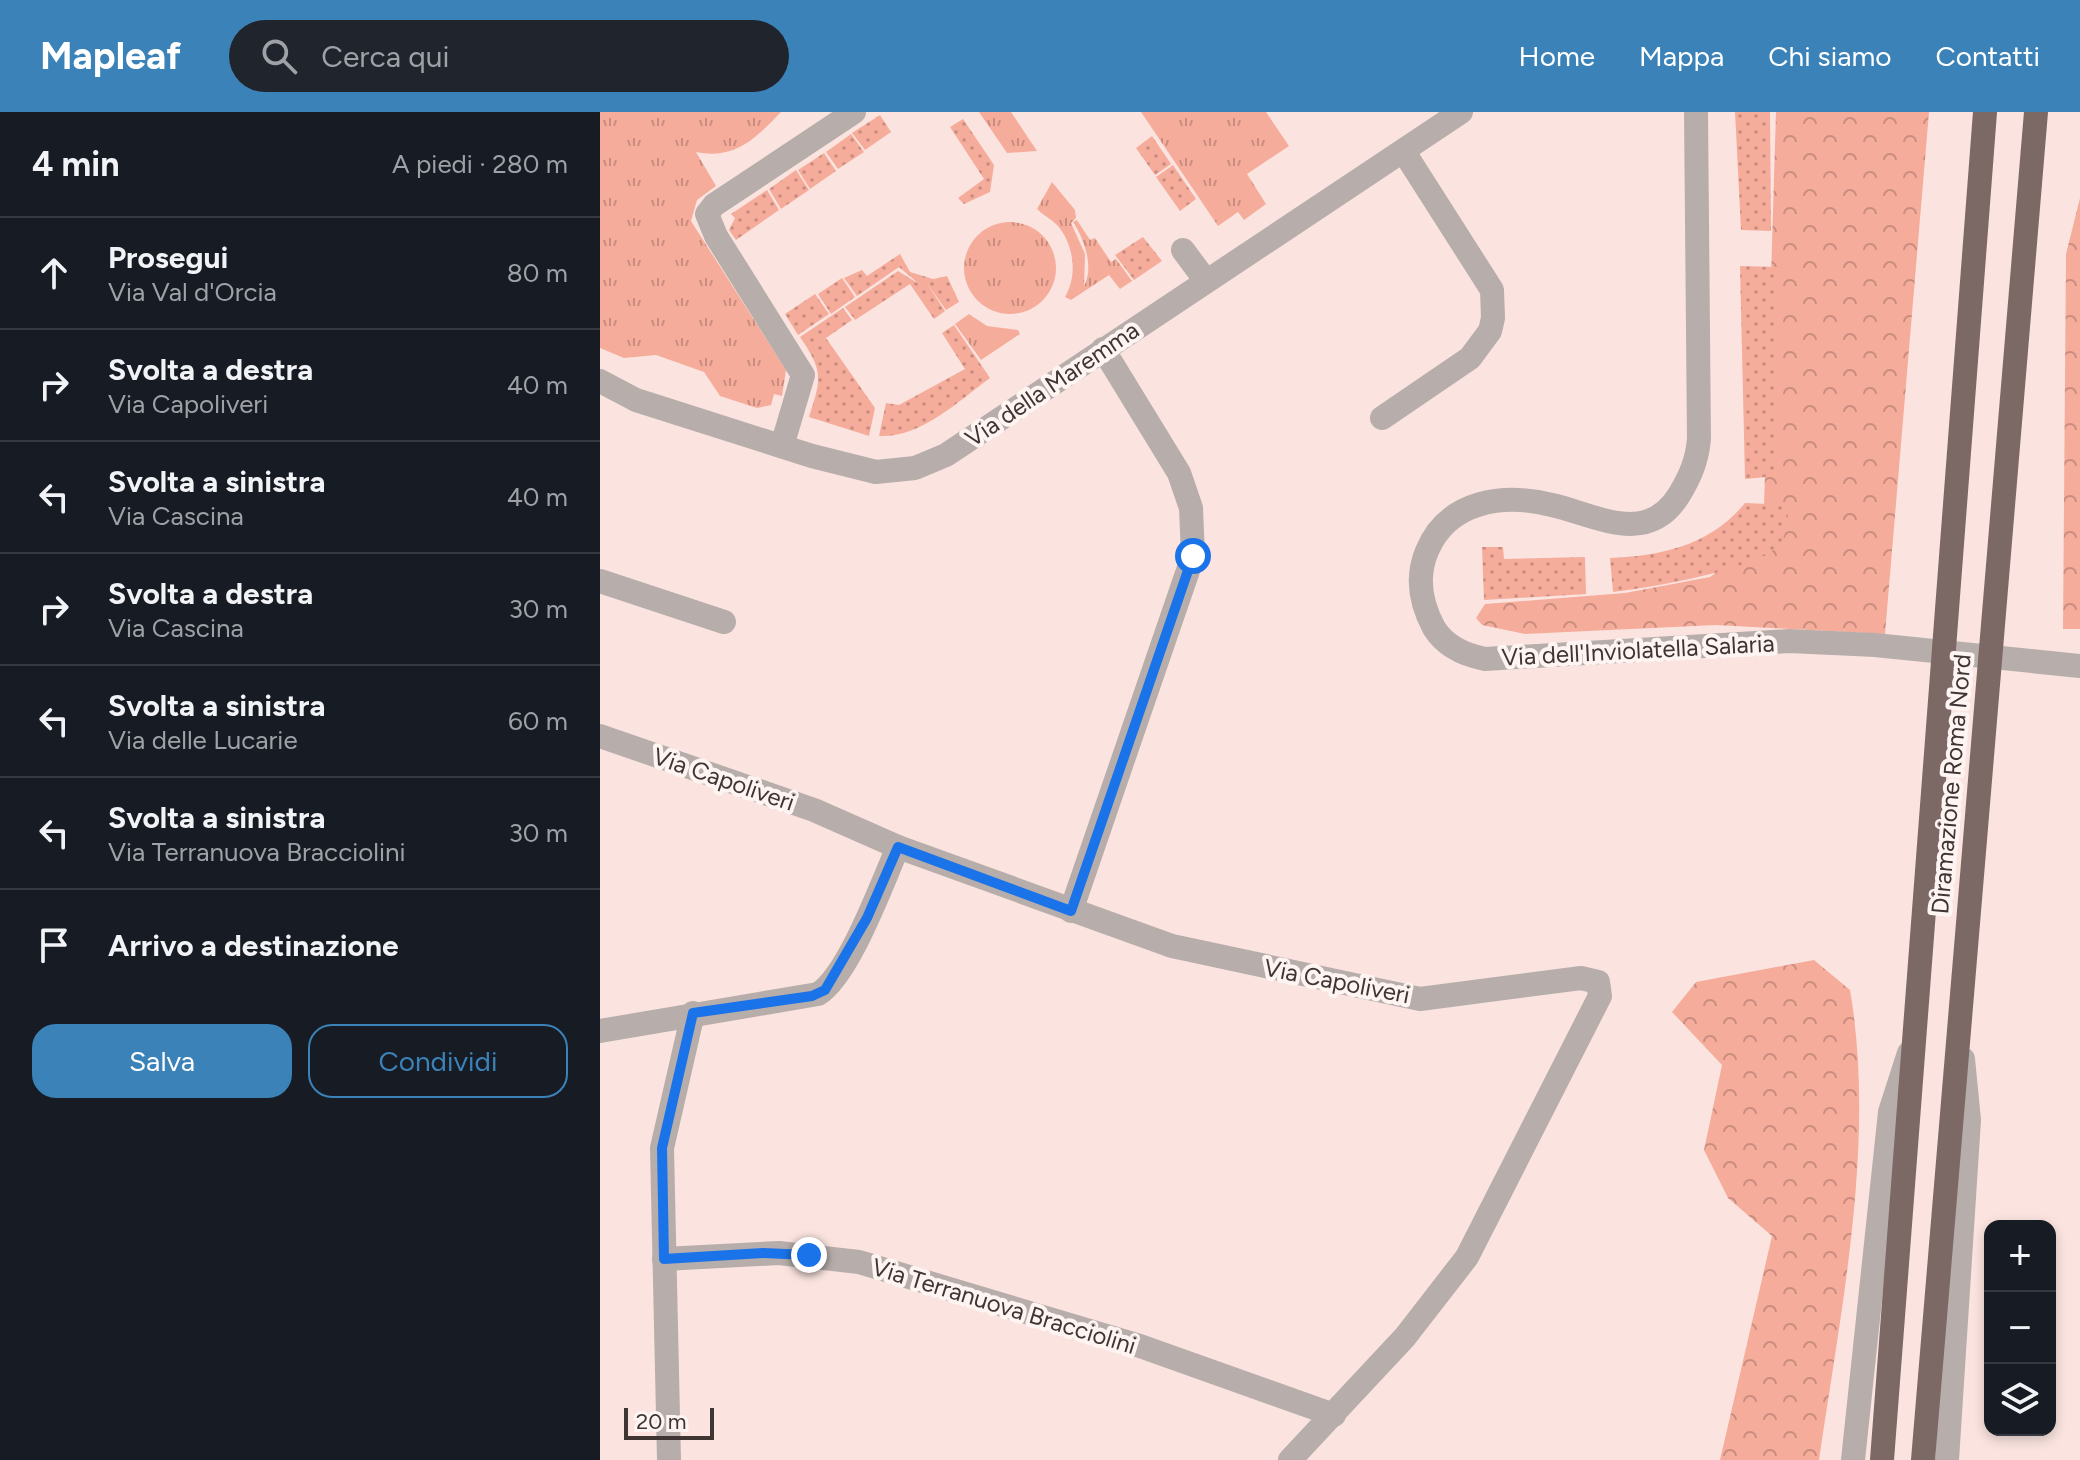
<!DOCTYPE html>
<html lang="it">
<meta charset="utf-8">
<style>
:root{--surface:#171b24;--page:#20242c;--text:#f1f3f6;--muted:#9ea1a6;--line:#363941;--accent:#3a82b7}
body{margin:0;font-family:Figtree,sans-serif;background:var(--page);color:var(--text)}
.controls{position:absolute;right:24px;bottom:24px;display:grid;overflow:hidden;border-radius:16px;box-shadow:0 4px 12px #0003}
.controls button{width:72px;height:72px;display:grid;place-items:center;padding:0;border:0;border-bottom:2px solid var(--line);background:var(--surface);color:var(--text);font:40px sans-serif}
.scale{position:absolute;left:24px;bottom:20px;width:90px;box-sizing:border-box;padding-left:8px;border:4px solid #3f3634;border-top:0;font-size:22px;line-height:28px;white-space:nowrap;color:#3f3634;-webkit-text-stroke:6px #fef5f3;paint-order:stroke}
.stop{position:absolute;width:24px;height:24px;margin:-18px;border:6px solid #1a73e8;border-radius:50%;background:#fff}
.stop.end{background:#1a73e8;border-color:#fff;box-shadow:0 2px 8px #0008}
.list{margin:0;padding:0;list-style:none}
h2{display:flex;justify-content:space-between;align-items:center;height:104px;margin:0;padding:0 32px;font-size:34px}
h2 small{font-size:26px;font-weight:400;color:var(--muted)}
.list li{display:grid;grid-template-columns:52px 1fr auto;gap:24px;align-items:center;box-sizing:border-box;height:112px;padding:0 32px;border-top:2px solid var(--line)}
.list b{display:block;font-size:30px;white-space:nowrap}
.list p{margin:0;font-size:26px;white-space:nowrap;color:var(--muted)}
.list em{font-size:26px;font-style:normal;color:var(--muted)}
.actions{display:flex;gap:16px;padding:24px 32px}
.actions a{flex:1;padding:18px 0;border:2px solid var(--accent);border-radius:24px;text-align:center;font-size:28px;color:var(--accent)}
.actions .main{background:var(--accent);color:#fff}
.icon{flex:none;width:44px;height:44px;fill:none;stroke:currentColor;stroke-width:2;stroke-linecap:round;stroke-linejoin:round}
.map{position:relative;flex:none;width:1480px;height:1348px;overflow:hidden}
header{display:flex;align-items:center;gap:48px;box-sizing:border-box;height:112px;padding:0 40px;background:var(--accent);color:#fff}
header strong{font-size:38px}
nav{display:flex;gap:44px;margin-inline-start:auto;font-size:28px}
.search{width:560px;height:72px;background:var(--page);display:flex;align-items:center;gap:20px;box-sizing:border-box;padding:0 28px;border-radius:44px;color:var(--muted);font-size:30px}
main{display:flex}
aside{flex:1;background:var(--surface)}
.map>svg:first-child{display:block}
</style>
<header>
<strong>Mapleaf</strong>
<div class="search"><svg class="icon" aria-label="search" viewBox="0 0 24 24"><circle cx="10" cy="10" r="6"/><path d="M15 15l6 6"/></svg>Cerca qui</div>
<nav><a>Home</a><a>Mappa</a><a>Chi siamo</a><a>Contatti</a></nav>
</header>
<main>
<aside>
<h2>4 min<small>A piedi · 280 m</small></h2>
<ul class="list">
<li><svg class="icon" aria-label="ahead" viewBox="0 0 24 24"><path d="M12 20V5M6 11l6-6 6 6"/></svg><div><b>Prosegui</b><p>Via Val d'Orcia</p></div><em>80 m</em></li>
<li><svg class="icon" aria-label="right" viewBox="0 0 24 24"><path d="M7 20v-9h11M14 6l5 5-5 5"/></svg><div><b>Svolta a destra</b><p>Via Capoliveri</p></div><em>40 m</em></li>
<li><svg class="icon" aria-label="left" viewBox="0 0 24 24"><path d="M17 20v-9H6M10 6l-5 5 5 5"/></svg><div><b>Svolta a sinistra</b><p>Via Cascina</p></div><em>40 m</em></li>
<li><svg class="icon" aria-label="right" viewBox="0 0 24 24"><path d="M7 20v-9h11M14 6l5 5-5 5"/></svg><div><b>Svolta a destra</b><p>Via Cascina</p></div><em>30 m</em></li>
<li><svg class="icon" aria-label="left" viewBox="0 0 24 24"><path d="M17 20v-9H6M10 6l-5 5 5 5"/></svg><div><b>Svolta a sinistra</b><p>Via delle Lucarie</p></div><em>60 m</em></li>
<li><svg class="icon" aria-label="left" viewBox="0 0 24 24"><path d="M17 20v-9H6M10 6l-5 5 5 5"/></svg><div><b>Svolta a sinistra</b><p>Via Terranuova Bracciolini</p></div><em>30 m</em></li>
<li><svg class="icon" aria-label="arrive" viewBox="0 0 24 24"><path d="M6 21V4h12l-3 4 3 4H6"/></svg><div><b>Arrivo a destinazione</b></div></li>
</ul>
<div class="actions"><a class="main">Salva</a><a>Condividi</a></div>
</aside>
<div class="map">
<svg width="1480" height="1348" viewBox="0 0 1480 1348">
<defs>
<pattern id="grass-tufts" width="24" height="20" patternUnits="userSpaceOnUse" patternTransform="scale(2)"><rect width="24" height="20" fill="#f6ac9b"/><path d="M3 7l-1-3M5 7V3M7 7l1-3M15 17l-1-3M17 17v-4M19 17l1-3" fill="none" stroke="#c98d7f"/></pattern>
<pattern id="forest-crowns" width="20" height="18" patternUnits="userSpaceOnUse" patternTransform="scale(2)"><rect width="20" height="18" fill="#f6ac9b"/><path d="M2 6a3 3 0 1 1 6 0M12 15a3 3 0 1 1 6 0" fill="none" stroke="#c98d7f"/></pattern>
<pattern id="park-dots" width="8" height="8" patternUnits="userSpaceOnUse" patternTransform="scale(2)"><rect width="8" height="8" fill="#f6ac9b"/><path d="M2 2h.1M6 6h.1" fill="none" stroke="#c98d7f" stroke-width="1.8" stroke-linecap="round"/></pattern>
</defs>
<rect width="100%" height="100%" fill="#fbe4df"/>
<g fill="url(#grass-tufts)">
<path d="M0,0H181C155,27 135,48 96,40L116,74L97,88L91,109L186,258L182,284L174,282L171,293L157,296L120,284L104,260L56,243L24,246L0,236Z"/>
<polygon points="379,0 411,0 437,39 407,41"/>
<polygon points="541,0 666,0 689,34 647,62 666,92 644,108 638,100 618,114"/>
<path d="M452,70L475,98L476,106L471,111L485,142L484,174C494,156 485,128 473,110L477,108L490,128L495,126L511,150L516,147L532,169L520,177L509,163L471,188L465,185C478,163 474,132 457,113C451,107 443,103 437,97Z"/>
<circle cx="410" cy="156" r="46"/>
<polygon points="369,202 387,214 418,218 420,222 381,248 355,212"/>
</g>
<g fill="url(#forest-crowns)">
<polygon points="1176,0 1329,0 1285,522 1116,513 925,522 882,513 876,506 885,492 1025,481 1110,465 1163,427"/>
<polygon points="1480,86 1480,517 1463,517 1466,142"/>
<path d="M1214,848L1250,878C1276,1029 1241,1197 1219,1348H1120L1172,1124L1128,1086L1104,1038L1122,953L1072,900L1096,870Z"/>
</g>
<g fill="url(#park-dots)">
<polygon points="1135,0 1170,0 1171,119 1141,118"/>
<polygon points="280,3 291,20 265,38 252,21"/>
<polygon points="363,7 394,53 390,80 364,92 358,86 384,67 350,15"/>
<polygon points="251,22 264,40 238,57 226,40"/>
<polygon points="552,24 571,52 555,63 536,36"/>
<polygon points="224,41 236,59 210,77 198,58"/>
<polygon points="573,53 596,87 580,99 556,65"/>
<polygon points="196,58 209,78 181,97 169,77"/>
<polygon points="167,78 179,98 136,128 129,118 135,106 131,102"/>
<polygon points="543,125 562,149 534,168 515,143"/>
<polygon points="300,142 310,160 333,167 347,164 359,190 346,198 326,170 345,199 334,207 310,172 255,208 245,195 298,159 319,172 299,155 257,184 244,166 262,158 267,164"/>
<polygon points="1140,154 1178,155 1177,364 1145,367"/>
<polygon points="242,166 255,185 231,202 218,182"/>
<polygon points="215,182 229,202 198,223 185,202"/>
<path d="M243,196L252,208L226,226L275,296L269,324L209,305C222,266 223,259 200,225Z"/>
<path d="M354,213L390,266C357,290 321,326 279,324L286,291L299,293L365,257L342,221Z"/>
<path d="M1145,391L1189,393C1187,406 1188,424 1178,434C1155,458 1048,476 1013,480L1010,446C1062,444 1111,433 1145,391Z"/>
<polygon points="882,435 903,435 904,447 985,445 986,482 884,488"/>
</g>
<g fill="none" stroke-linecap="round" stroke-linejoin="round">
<g stroke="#b7aeab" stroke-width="24">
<path d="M1096,0L1099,327C1097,349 1090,365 1079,383C1047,435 996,403 952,393C904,381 848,388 827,439C816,465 821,492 834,516C845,534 865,543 885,547L1189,529L1275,533L1480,554"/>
<polyline points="583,138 606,169"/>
<polyline points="0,269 36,288 212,344 276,360 315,356 346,343 861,0"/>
<polyline points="782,306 870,246 890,219 893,206 892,178 804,40"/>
<polyline points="182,334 203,263 116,124 107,102 114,93 254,0"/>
<polyline points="0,469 124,510"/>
<polyline points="0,624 214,698 298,735 572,834 820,887 981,866 998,870 1000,884 867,1145 805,1225 690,1348"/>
<polyline points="471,799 593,444 591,396 579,361 503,237"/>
<path d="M0,919L218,882C249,863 282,771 298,735"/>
<polyline points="64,1147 179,1141 259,1150 540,1234 734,1303"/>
<polyline points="69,1348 62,1036 93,901"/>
<polyline points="1253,1348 1290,1000 1309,941"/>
<polyline points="1347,1348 1369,1008 1363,947"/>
</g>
<g stroke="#7c6864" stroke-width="24">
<polyline points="1282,1348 1385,0"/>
<polyline points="1323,1348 1436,0"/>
</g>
</g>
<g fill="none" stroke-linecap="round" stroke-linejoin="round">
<polyline stroke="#1a73e8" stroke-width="10" points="209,1143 163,1141 64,1147 62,1036 93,901 212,884 225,878 267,806 298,735 471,799 593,444"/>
</g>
<g text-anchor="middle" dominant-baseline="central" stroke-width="8" stroke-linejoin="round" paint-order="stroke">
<g font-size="24" fill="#3f3634" stroke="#fef5f3">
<text transform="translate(452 272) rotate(-34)">Via della Maremma</text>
<text transform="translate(1038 538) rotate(-3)">Via dell'Inviolatella Salaria</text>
<text transform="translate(124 667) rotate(19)">Via Capoliveri</text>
<text transform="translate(1351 672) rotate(-85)">Diramazione Roma Nord</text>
<text transform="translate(737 869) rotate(11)">Via Capoliveri</text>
<text transform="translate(404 1194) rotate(17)">Via Terranuova Bracciolini</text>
</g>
</g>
</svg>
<div class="controls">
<button>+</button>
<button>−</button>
<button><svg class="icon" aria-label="layers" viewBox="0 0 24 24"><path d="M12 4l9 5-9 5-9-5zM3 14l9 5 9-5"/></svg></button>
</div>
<div class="scale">20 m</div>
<div class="stop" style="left:593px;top:444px"></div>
<div class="stop end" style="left:209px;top:1143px"></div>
</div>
</main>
